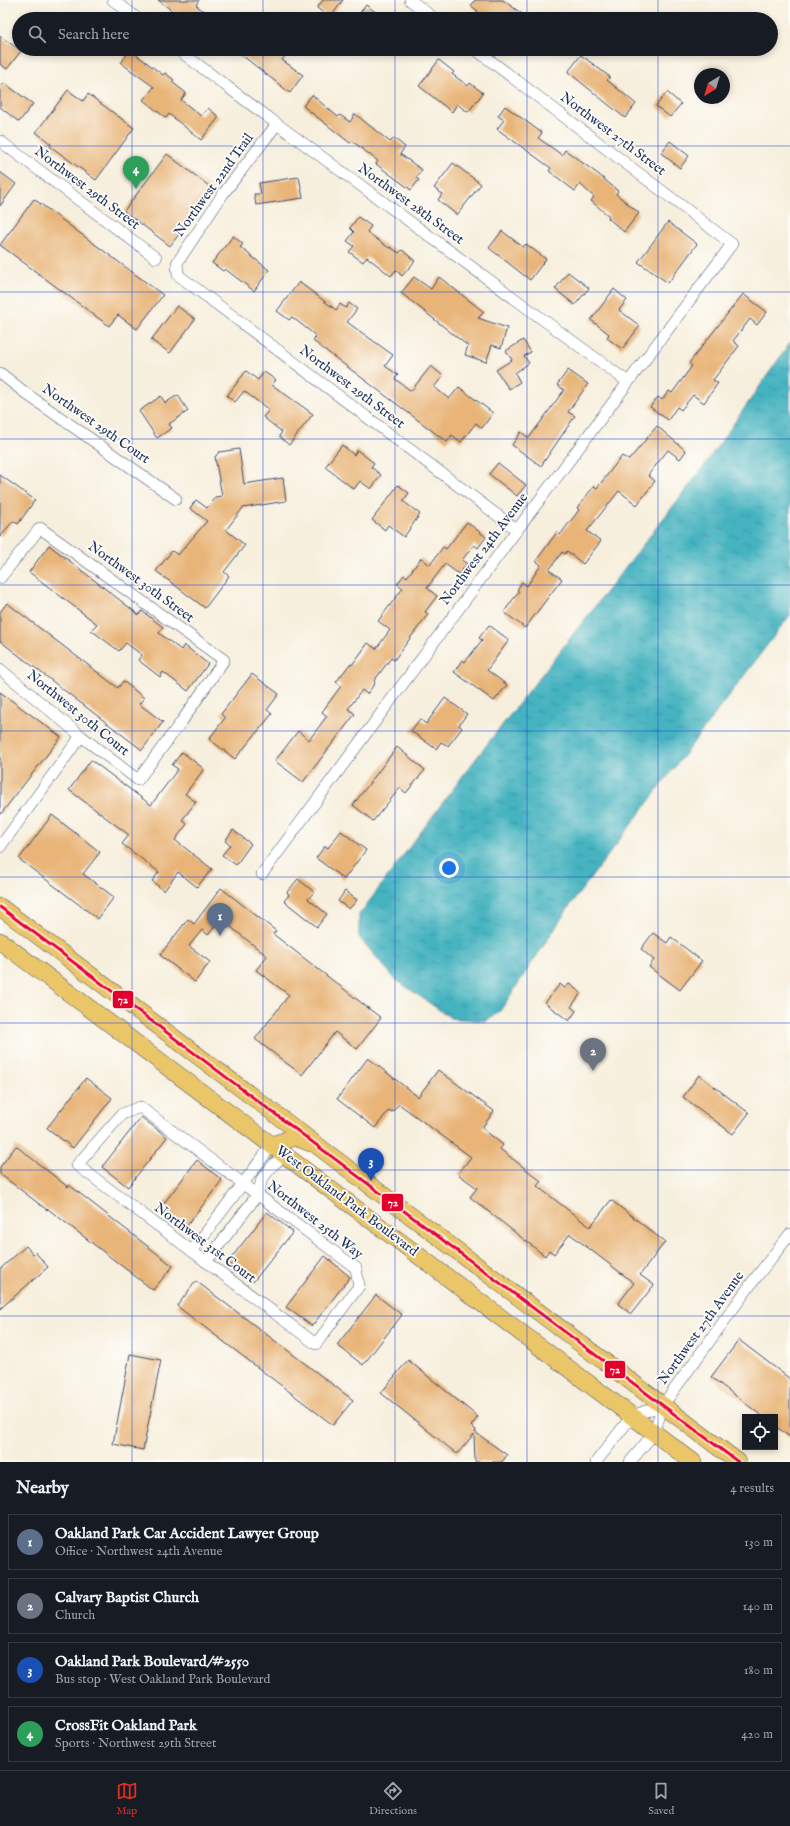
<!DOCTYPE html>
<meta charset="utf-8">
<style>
:root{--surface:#171b24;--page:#20242c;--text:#f1f3f6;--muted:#9ea1a6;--line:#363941;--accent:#d93025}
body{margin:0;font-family:"IM FELL English",serif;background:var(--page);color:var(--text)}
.controls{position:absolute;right:12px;bottom:12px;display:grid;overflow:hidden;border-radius:0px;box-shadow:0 2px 6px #0003}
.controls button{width:36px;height:36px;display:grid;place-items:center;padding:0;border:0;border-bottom:1px solid var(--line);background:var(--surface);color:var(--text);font:20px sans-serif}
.compass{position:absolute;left:694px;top:68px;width:36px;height:36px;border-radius:50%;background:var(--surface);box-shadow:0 2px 6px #0003;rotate:218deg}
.you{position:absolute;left:449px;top:868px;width:14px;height:14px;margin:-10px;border:3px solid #fff;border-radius:50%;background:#1a73e8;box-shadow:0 0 0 6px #1a73e833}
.badge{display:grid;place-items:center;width:26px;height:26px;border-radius:50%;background:var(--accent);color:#fff;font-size:13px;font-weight:700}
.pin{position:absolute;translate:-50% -33px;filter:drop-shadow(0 1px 2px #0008)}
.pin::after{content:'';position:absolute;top:21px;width:14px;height:12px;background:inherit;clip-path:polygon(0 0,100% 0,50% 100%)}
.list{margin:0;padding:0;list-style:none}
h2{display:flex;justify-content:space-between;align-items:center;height:52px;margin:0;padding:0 16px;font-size:17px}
h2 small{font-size:13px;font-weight:400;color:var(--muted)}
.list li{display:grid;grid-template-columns:26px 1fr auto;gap:12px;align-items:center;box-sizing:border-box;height:56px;margin:0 8px 8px;padding:0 8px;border:1px solid var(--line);border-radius:0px}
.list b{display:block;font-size:15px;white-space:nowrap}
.list p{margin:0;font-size:13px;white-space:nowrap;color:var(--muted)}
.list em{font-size:13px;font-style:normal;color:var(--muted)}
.icon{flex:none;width:22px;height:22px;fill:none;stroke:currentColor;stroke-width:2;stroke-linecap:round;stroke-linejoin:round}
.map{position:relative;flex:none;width:790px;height:1462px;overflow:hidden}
.search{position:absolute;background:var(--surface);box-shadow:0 2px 6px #0003;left:12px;right:12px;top:12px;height:44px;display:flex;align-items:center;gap:10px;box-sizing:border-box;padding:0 14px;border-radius:22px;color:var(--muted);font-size:15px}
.sheet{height:308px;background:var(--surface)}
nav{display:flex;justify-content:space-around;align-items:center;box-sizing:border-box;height:56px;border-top:1px solid var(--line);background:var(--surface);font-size:11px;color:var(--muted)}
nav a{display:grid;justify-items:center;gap:2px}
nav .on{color:var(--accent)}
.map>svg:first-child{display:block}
</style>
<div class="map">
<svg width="790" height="1462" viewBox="0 0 790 1462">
<defs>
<pattern id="water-ripples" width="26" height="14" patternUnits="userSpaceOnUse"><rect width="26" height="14" fill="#45b3c0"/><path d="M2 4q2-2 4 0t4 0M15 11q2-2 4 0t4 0" fill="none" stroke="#39929f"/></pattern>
</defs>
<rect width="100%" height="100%" fill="#fdfcf7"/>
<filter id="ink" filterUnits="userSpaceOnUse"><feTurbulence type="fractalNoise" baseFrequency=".025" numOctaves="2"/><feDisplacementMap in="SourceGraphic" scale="8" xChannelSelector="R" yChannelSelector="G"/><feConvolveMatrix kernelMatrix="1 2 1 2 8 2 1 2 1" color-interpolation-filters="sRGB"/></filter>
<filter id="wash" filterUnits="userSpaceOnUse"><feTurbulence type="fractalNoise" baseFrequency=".012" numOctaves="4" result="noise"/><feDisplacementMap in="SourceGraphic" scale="16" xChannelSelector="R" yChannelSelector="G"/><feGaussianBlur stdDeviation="0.9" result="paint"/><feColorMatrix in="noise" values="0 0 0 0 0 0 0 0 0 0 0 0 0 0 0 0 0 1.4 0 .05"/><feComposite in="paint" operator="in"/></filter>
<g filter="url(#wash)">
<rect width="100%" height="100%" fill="#f7efdd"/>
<polygon fill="url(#water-ripples)" stroke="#30718f" points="790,343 790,615 571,904 500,1011 485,1021 451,1018 395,979 359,937 359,915 464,774 699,473"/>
<g id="blocks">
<g fill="#e8b477">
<polygon points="158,0 199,0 196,5 213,19 183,19"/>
<polygon points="323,0 343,0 330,18 317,8"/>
<polygon points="475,0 503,0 529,19 484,19 476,13 478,11 471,6"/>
<polygon points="366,5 385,19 355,19"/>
<polygon points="0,36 21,51 7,69 0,64"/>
<polygon points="234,49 263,49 273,57 279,49 291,49 282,60 303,75 290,93"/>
<polygon points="130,50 163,75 165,73 174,80 172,82 186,93 181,100 201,116 208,108 219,117 201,140 169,114 166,118 143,100 154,87 121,63"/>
<polygon points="581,55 610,77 607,80 636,104 625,118 568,72"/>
<polygon points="439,60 454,72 452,74 468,86 470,83 483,93 468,112 457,104 452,112 419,86"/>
<polygon points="4,83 33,104 19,122 0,107 0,88"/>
<polygon points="68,90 83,101 88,94 134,128 96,180 50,146 51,144 36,132"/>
<polygon points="667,92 681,104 670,117 656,106"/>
<polygon points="312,95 338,117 340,115 350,122 355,114 390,142 394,138 405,147 400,154 422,170 416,178 419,180 411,190 376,164 378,161 352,141 350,143 303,106"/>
<polygon points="505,106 542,133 538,138 562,155 565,150 598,174 618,191 616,194 639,213 624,232 608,218 609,216 591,201 594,197 580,184 575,191 549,171 551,168 497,129 504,120 498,116"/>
<polygon points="670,141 689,156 680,168 661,153"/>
<polygon points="167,154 213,189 170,246 124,211"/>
<polygon points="453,163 481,184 457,215 438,200 442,194 434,188"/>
<polygon points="0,172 16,184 0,206"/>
<polygon points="299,177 303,198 256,205 254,194 261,194 259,183"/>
<polygon points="34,199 163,295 137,329 118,315 109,326 0,245"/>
<polygon points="358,217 371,226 367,232 389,248 390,247 399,253 402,250 415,261 402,276 396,270 391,276 367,257 363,262 349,252 354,246 347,241 354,232 350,228"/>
<polygon points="668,222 697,244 668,283 638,262"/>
<polygon points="502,231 523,247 526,244 546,259 530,280 489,248"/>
<polygon points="233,236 243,244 240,247 269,270 254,291 225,269 223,271 212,263"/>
<polygon points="568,272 589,288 575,305 555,289"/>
<polygon points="414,277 431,289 439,277 484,312 478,318 507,328 501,348 492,345 486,362 465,355 468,346 401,293"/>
<polygon points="299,282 336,310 340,304 346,308 349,303 357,309 347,322 393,355 385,366 398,375 395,379 411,391 431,366 443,376 434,387 449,399 459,387 493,413 482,428 476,423 461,442 452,435 447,442 313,341 316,336 292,317 289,320 277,311"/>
<polygon points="614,289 627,300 619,310 640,326 622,349 607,338 609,334 591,320"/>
<polygon points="743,294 767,312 757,325 750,319 733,341 739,346 713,380 718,383 704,403 693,395 681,410 677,407 668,420 650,407 658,397 662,400 669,391 672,393 692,366 689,363"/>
<polygon points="177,306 195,319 170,353 151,340"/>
<polygon points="523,340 531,352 524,356 529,363 515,373 520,382 509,389 496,370 512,360 506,351"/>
<polygon points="568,370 588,384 568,412 575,416 541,466 512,445 521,432 529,438 564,390 557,385"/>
<polygon points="246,371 258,380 264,372 276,380 272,385 313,414 289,445 279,436 282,432 263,417 269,410 244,391 235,402 227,396"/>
<polygon points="178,395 188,411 169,424 172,428 157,438 139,411 161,396 165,403"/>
<polygon points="657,426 686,451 680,459 668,450 648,475 655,481 637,505 619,491 587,531 601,541 583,564 567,551 565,554 562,552 549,570 562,579 525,628 504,612 519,591 517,590 522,582 527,586 541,565 536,561 557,532 560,535 579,510 577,508 594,486 597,488 622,456 629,460"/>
<polygon points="342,445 354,455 357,450 374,463 371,467 381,475 371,489 360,481 354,489 325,467"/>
<polygon points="239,449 244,484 283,478 286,501 243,508 226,530 245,545 224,572 229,576 205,608 156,571 172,551 178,555 207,521 190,508 196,500 207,508 215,497 222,496 215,457 219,452"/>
<polygon points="498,463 526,485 517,496 489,474"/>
<polygon points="0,475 35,500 18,524 13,521 0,537"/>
<polygon points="398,485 409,493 403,501 420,514 404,537 388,525 385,530 372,520"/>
<polygon points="467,522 486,537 478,548 474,545 462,560 467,564 459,574 445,564 427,588 437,596 425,612 428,614 394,660 391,658 374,681 375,683 367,694 362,690 348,709 355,714 303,782 275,761 298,731 309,740 327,716 322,712 341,686 336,682 350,664 352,665 368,643 376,649 390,630 378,621 403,588 397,584 404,575 407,577 421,558 430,565 443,547 446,549"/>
<polygon points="49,545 139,615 142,611 163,627 159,633 181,650 184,645 208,664 188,691 163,672 160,677 138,660 142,655 126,643 119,651 91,630 97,624 29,572"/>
<polygon points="7,603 118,688 123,681 144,698 139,704 163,722 142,750 0,641 0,612"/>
<polygon points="489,625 509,640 487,670 507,685 494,701 454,672 462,660 465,662 482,640 479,638"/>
<polygon points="252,674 279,694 267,710 272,714 235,759 209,739 225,718 221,714"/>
<polygon points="0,692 61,737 0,815"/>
<polygon points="445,698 467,714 459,725 462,728 448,746 441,742 436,749 411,731 420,719 426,724"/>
<polygon points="397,747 425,770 406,793 400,788 373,821 353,805"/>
<polygon points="182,752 204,769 185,794 196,802 182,820 187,824 175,840 212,869 197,887 178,872 164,891 152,881 159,872 122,844 129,835 69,790 91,760 151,805 178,769 172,765"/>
<polygon points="52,815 100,852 83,874 114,897 98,919 19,859"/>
<polygon points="233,830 251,844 236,865 222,855 230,845 225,841"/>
<polygon points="341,831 366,850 344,879 316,858 325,846 328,848"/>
<polygon points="298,879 314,892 308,899 327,914 317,927 284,901 289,895 287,892"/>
<polygon points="221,888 276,931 273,934 381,1018 357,1049 335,1032 302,1075 255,1039 289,995 256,970 267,956 221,919 208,935 202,930 189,946 210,962 195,982 160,955 188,919 194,924"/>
<polygon points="345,891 357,900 349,909 338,901"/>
<polygon points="653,933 667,943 671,937 702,961 680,990 649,967 654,960 641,949"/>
<polygon points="560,984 565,988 569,984 581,993 571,1007 576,1011 569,1021 545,1003"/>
<polygon points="368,1058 418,1097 438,1070 494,1111 482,1128 503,1145 500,1149 541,1181 537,1186 590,1227 611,1200 665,1242 640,1275 654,1285 631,1314 618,1304 634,1283 570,1234 554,1254 549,1250 545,1256 470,1197 477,1188 458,1174 471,1157 399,1104 392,1112 389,1110 375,1128 337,1099"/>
<polygon points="699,1075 749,1113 733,1134 683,1097"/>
<polygon points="86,1078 112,1098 73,1148 47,1128"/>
<polygon points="141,1117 167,1137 128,1187 102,1167"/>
<polygon points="16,1146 68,1187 69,1185 173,1266 153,1290 48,1209 47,1210 0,1174 0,1167"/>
<polygon points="197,1160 222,1180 183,1231 158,1211"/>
<polygon points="267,1212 293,1232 253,1282 228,1262"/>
<polygon points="26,1246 33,1254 35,1252 48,1267 0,1309 0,1269"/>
<polygon points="325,1256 350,1277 312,1326 286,1307"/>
<polygon points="196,1281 353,1400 333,1425 177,1306"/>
<polygon points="376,1295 402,1315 363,1365 337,1345"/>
<polygon points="739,1340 790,1379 790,1437 775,1426 775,1417 763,1417 711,1377"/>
<polygon points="130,1354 161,1360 143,1450 113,1444"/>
<polygon points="408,1360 478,1417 471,1426 476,1430 475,1432 507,1455 502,1462 475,1462 474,1434 457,1454 381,1393"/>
</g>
</g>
</g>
<g filter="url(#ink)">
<use href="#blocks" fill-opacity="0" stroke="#3c4c71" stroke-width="1"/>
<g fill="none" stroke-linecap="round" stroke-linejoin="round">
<g stroke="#3c4c71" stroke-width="12">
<g id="minor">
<polyline points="113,0 138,19"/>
<polyline points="410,0 435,19"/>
<polyline points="177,49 277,124 628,382"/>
<polyline points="277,124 223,194 177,263 178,275 517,530"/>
<polyline points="0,141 156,258"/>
<polyline points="0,373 28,395 176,499"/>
<polyline points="0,578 40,528 224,660 182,721 138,780 81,736 0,669"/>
<polyline points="0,847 81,736"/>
<polyline points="262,874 517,530 732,244 475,49"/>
<polygon points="140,1107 356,1268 359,1286 316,1344 77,1165 122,1114"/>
<polyline points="192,1251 272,1145"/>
<polyline points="206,1262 258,1194 262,1179 274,1164 285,1155"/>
<polyline points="596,1462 632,1416 663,1405 751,1284 790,1234"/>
<polyline points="630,1462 654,1433 663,1405"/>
</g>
</g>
<g stroke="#3c4c71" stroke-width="18">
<g id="primary">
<polyline points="0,907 738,1462"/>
<polyline points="0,941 693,1462"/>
<polyline points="272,1145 295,1137 311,1143"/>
</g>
</g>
<use href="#minor" stroke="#fff" stroke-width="11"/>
<use href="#primary" stroke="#ebc669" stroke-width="17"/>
<g stroke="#fdfcf7" stroke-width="6">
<polyline id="bus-1" points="0,907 738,1462"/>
</g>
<use href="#bus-1" stroke="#e4002b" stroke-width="3"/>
</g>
</g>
<path fill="none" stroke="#1d4ed8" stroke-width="1" stroke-opacity="0.55" d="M132,0V19M263,0V19M395,0V19M527,0V19M658,0V19M132,49V1462M263,49V1462M395,49V1462M527,49V1462M658,49V1462M0,146H790M0,292H790M0,439H790M0,585H790M0,731H790M0,877H790M0,1023H790M0,1170H790M0,1316H790"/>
<g text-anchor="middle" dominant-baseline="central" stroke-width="3.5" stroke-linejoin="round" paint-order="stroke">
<g font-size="14" fill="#1b2f5e" stroke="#fdfcf7">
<text transform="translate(613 134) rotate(37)">Northwest 27th Street</text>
<text transform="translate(214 185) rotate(-54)">Northwest 22nd Trail</text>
<text transform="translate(87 188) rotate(37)">Northwest 29th Street</text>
<text transform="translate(411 204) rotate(36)">Northwest 28th Street</text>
<text transform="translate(352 387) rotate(37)">Northwest 29th Street</text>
<text transform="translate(96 424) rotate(35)">Northwest 29th Court</text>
<text transform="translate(484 549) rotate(-53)">Northwest 24th Avenue</text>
<text transform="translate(141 582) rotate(36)">Northwest 30th Street</text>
<text transform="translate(78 713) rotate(39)">Northwest 30th Court</text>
<text transform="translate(347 1201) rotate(37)">West Oakland Park Boulevard</text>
<text transform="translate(315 1220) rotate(38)">Northwest 25th Way</text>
<text transform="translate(205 1243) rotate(37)">Northwest 31st Court</text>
<text transform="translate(701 1328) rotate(-54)">Northwest 27th Avenue</text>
</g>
</g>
<g stroke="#fdfcf7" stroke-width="1.5">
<rect x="112" y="990" width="22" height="19" rx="4" fill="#e4002b"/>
<rect x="381" y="1193" width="23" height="19" rx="4" fill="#e4002b"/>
<rect x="604" y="1360" width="22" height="19" rx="4" fill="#e4002b"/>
</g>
<g font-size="11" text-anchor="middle" font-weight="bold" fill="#fff">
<text x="123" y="1003">72</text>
<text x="393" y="1206">72</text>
<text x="615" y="1373">72</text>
</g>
</svg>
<div class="controls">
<button><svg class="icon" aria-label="locate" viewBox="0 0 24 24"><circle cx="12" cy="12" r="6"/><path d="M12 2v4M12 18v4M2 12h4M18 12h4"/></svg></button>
</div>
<svg class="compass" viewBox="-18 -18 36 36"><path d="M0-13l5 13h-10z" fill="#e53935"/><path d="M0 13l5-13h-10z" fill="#9ea1a6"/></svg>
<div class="you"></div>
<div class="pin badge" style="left:220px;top:936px;background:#5c6f8a">1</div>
<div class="pin badge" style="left:593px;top:1071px;background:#6b7280">2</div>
<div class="pin badge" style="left:371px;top:1181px;background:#1a4fb4">3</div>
<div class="pin badge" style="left:136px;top:189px;background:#2e9e5b">4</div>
<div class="search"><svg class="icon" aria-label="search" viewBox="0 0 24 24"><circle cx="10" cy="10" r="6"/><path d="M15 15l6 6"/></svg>Search here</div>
</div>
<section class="sheet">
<h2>Nearby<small>4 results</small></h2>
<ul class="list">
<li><span class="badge" style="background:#5c6f8a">1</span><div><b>Oakland Park Car Accident Lawyer Group</b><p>Office · Northwest 24th Avenue</p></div><em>130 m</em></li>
<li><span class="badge" style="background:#6b7280">2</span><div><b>Calvary Baptist Church</b><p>Church</p></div><em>140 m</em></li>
<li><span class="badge" style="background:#1a4fb4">3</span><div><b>Oakland Park Boulevard/#2550</b><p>Bus stop · West Oakland Park Boulevard</p></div><em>180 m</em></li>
<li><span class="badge" style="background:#2e9e5b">4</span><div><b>CrossFit Oakland Park</b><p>Sports · Northwest 29th Street</p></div><em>420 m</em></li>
</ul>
</section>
<nav>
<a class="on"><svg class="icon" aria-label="map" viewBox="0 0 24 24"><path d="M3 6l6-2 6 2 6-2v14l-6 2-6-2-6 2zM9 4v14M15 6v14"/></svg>Map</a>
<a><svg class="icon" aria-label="directions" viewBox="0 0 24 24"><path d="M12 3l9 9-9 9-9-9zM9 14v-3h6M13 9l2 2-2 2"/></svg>Directions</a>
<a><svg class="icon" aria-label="saved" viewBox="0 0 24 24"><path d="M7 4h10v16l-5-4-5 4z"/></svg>Saved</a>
</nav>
